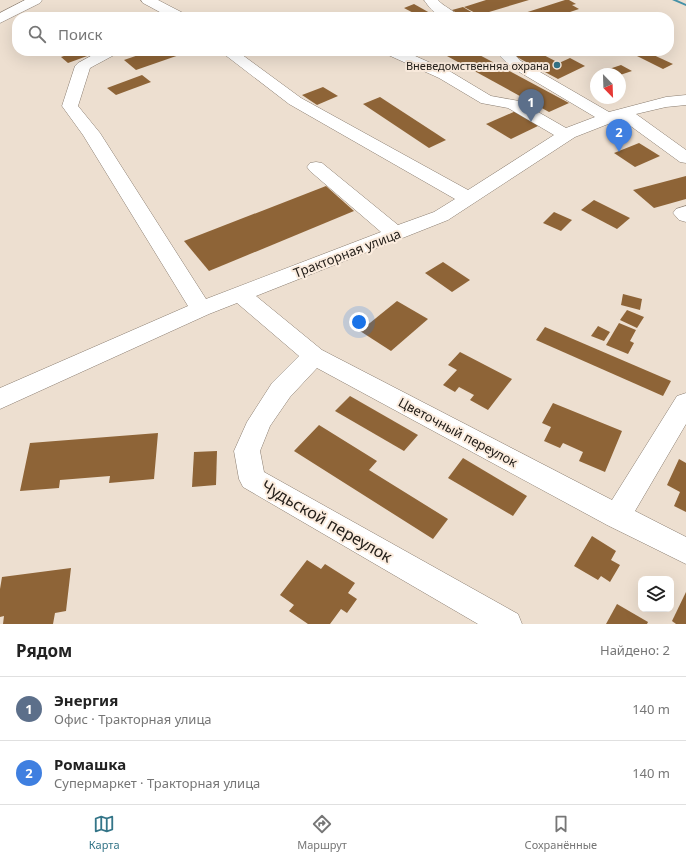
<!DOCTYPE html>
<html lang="ru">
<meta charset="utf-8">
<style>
:root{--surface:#fff;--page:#f2f2f2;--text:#222;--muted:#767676;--line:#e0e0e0;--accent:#347588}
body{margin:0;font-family:"Noto Sans",sans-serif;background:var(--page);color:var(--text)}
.controls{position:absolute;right:12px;bottom:12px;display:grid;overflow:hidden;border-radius:8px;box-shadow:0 4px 16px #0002}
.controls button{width:36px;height:36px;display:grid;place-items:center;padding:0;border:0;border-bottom:1px solid var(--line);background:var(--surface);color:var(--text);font:20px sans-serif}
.compass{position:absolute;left:590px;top:68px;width:36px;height:36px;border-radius:50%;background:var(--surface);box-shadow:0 4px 16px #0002;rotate:157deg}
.you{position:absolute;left:359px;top:322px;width:14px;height:14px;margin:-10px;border:3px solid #fff;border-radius:50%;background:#1a73e8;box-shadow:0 0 0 6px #1a73e833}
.badge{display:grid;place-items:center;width:26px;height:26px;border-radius:50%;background:var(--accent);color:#fff;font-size:13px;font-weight:700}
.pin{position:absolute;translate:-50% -33px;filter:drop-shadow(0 1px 2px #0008)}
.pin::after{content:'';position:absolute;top:21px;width:14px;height:12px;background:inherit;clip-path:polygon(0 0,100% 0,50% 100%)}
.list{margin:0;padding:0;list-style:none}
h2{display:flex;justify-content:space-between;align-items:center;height:52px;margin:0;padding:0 16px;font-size:17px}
h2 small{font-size:13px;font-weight:400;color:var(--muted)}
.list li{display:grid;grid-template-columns:26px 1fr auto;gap:12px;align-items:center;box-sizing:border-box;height:64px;padding:0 16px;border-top:1px solid var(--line)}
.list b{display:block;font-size:15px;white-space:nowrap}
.list p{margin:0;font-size:13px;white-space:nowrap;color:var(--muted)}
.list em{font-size:13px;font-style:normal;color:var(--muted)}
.icon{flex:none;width:22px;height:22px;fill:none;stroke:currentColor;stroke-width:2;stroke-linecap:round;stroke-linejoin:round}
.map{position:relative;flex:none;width:686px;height:624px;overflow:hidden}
.search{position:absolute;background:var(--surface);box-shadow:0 4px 16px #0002;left:12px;right:12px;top:12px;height:44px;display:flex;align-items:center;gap:10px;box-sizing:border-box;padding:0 14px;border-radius:16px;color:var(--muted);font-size:15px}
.sheet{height:180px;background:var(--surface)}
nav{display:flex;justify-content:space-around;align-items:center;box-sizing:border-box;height:56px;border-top:1px solid var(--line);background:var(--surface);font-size:11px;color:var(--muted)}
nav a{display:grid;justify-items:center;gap:2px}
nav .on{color:var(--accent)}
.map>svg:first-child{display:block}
</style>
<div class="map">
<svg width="686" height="624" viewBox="0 0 686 624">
<rect width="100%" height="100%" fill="#eddfd0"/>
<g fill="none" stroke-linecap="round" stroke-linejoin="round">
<polygon fill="#4591a7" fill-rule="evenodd" points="672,0 677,0 686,4 686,6"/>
</g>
<g fill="#8e6437">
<polygon points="486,0 529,0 479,15 464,7"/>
<polygon points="565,0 569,0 576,4 572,5 579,9 555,17 512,17"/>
<polygon points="414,4 437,17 421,17 404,8"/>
<polygon points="463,7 478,16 463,17 452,10"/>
<polygon points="78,51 101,51 68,63 61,57"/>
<polygon points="150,51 183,51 185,53 136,70 124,60"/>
<polygon points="459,51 472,51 569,103 549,112 447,56"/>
<polygon points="526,51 536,51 559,63 570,58 585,66 558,79 515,56"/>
<polygon points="647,52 673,64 663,69 637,56"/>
<polygon points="621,65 632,71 620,75 620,74 613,74 606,70"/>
<polygon points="142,75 151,82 116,95 107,88"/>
<polygon points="323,87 338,96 317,105 302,95"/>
<polygon points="380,97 446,140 429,148 363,104"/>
<polygon points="518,110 542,124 511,139 486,124"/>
<polygon points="639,143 660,156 635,167 614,153"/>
<polygon points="686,176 686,199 654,208 633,190"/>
<polygon points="326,186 354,211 209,271 184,241"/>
<polygon points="594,200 630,218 617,229 581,210"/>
<polygon points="554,212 572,220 561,231 543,223"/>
<polygon points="443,262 470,280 452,292 425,273"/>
<polygon points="623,294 642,299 640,310 621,305"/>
<polygon points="397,301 428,319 391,351 360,331"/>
<polygon points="627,310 644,317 637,328 620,320"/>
<polygon points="619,323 636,330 630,341 634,343 628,354 606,345"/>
<polygon points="598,326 610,332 604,341 591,336"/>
<polygon points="545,327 671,381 663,396 536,340"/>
<polygon points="460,352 512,379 488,410 470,400 474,395 459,387 455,392 443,385 457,370 448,365"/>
<polygon points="350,396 418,435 404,451 335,411"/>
<polygon points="553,403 622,431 605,472 579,461 583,452 563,443 560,448 544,441 551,427 542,423"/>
<polygon points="319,425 377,461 369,470 448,519 433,539 294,451"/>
<polygon points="158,433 154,479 109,483 110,476 60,480 59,488 20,491 30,443"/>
<polygon points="217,451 216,485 192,487 194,452"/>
<polygon points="463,458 527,496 513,516 448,478"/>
<polygon points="679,459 686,463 686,512 674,506 680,492 667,485"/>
<polygon points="592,536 616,551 611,560 620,565 610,582 601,576 598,580 574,566"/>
<polygon points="307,560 321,569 325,564 355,583 348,593 357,599 347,613 341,609 330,624 308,624 289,611 294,605 280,595"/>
<polygon points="71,568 66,611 55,613 53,624 3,624 4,616 0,617 0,589 2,577"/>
<polygon points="686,592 686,624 676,624 672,621"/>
<polygon points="617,604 648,622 647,624 606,624"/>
</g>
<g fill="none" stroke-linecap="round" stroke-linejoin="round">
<g stroke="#897c6f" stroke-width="1">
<g id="minor">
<polygon points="25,0 42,0 40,3 0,23 0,13"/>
<polygon points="141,0 158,0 185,14 187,17 169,17 143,3"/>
<path d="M424,0H438C444,7 454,10 459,17C440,17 435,16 424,0Z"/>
<polygon points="100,51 118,51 116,54 90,68 78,106 100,133 206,299 381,232 310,171 307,167 310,163 316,162 322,163 398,225 434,212 455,199 289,104 220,51 237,51 301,98 468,190 554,135 508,108 481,103 439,78 386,54 384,51 404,51 451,72 491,96 519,101 566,128 595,117 511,67 495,51 511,51 521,61 609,112 666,97 686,95 686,105 666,107 636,114 686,150 686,163 680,162 621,119 575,137 448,220 256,296 322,350 612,500 677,396 686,393 686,424 635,511 686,537 686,564 607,525 317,368 290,397 270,426 260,451 264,472 518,614 522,624 478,624 243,487 239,479 234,451 247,422 272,383 299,356 237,303 209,314 0,409 0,388 188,306 83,135 62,106 75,66 78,63"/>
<polygon points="686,206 686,222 679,220 673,213 676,209"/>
</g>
</g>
<use href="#minor" fill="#fff" fill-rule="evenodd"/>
</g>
<circle fill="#347588" stroke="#fbecde" stroke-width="1.5" cx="557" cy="65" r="4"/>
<g text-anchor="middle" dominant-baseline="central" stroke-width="4" stroke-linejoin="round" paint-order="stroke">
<g font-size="11" fill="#25201b" stroke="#fbecde" text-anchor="end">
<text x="549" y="65">Вневедомственняа охрана</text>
</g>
<g font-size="13" fill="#25201b" stroke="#fbecde">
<text transform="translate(347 253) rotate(-21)">Тракторная улица</text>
<text transform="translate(458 432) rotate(28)">Цветочный переулок</text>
</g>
<g font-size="16" fill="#25201b" stroke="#fbecde">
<text transform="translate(327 521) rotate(30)">Чудьской переулок</text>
</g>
</g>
</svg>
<div class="controls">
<button><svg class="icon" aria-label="layers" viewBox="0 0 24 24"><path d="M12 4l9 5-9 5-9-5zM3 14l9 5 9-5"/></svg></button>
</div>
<svg class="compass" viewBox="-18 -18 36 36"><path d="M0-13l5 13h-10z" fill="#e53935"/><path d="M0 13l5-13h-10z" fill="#767676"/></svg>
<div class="you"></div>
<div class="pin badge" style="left:531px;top:122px;background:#5c6f8a">1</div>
<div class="pin badge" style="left:619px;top:152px;background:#3f7fe0">2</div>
<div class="search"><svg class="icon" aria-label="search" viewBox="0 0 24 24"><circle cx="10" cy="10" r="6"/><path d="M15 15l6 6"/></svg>Поиск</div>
</div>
<section class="sheet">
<h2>Рядом<small>Найдено: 2</small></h2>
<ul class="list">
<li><span class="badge" style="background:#5c6f8a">1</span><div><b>Энергия</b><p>Офис · Тракторная улица</p></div><em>140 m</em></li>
<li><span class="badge" style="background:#3f7fe0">2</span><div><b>Ромашка</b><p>Супермаркет · Тракторная улица</p></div><em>140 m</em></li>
</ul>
</section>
<nav>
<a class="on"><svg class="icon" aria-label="map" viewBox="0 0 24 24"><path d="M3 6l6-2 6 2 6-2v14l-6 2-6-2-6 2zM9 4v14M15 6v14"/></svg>Карта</a>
<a><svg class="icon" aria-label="directions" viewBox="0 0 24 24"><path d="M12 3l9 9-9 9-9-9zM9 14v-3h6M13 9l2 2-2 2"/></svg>Маршрут</a>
<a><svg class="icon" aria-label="saved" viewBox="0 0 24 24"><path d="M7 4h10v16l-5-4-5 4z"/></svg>Сохранённые</a>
</nav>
